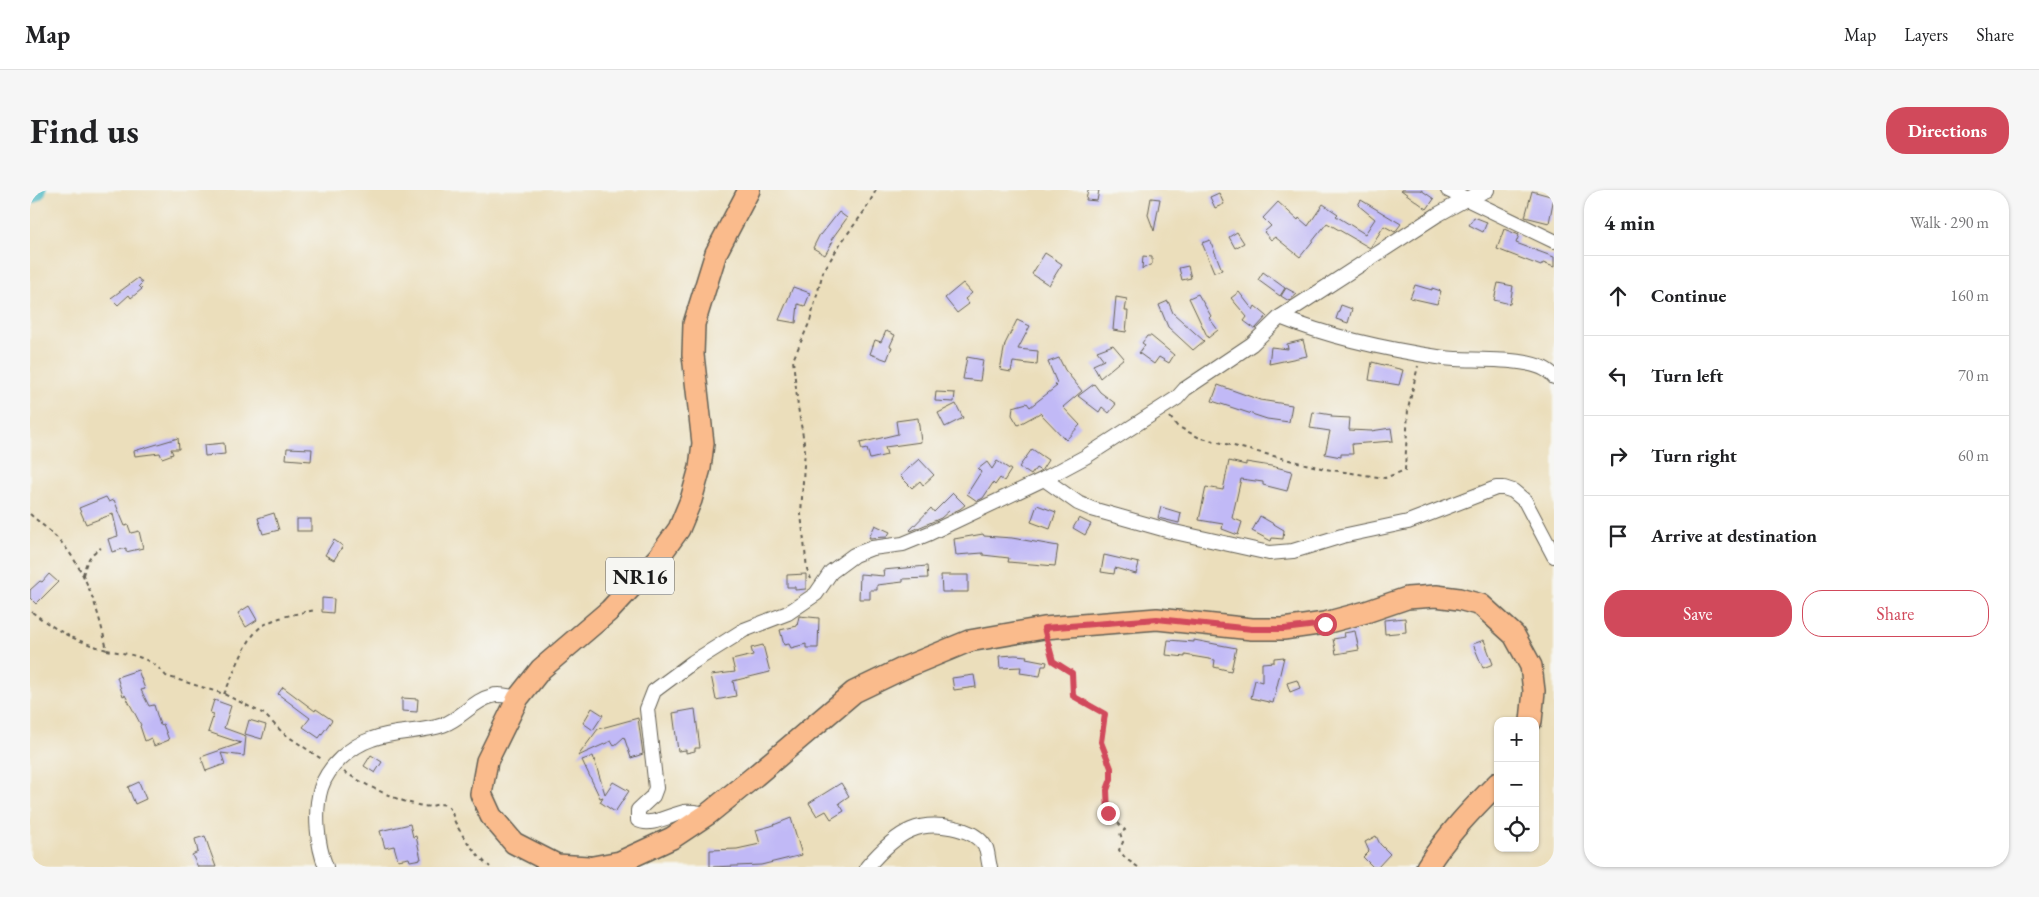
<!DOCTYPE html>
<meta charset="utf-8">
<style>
:root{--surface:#fff;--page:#f6f6f6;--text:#202124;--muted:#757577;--line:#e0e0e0;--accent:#d1495b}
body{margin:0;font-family:"EB Garamond",serif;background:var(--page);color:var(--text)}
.controls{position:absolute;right:15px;bottom:15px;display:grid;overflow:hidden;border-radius:10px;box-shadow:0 1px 4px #0004}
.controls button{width:45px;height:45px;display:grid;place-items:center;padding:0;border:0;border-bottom:1px solid var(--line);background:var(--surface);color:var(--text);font:25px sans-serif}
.stop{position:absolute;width:15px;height:15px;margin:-11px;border:4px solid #d1495b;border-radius:50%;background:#fff}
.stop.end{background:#d1495b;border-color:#fff;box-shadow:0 1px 5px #0008}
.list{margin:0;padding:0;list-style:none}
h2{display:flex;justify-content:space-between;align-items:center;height:65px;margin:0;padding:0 20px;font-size:21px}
h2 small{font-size:16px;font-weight:400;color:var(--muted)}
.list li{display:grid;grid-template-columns:32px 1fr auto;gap:15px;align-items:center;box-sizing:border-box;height:80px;padding:0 20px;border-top:1px solid var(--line)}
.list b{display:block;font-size:19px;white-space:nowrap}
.list em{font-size:16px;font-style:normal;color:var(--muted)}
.actions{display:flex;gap:10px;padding:15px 20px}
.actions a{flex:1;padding:11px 0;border:1px solid var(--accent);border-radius:20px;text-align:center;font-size:18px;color:var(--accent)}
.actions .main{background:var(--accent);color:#fff}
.icon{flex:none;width:28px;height:28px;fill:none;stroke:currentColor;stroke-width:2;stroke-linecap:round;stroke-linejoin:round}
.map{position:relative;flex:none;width:1524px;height:677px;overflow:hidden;border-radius:20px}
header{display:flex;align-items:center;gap:30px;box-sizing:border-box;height:70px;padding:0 25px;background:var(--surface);border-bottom:1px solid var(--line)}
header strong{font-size:24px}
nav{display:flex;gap:28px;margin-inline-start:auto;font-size:18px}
.intro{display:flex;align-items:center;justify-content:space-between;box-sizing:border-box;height:120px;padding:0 30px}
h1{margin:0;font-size:35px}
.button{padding:12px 22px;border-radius:20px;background:var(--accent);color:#fff;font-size:18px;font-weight:700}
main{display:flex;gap:30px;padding:0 30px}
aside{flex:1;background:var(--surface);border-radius:20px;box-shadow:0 1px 4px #0004}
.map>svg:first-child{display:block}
</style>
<header>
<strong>Map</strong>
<nav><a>Map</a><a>Layers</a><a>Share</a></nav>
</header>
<div class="intro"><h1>Find us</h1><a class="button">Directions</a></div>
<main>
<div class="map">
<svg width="1524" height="677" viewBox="0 0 1524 677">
<rect width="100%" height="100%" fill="#f6f6f2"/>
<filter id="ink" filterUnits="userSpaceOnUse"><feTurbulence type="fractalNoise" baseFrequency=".02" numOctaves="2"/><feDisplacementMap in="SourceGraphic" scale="10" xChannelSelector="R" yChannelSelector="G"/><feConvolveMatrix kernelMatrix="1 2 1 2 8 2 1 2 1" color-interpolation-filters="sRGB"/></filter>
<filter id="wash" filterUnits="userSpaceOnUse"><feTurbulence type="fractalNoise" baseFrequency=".0096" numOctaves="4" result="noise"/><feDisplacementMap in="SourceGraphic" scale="20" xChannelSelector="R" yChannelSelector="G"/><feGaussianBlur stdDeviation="1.12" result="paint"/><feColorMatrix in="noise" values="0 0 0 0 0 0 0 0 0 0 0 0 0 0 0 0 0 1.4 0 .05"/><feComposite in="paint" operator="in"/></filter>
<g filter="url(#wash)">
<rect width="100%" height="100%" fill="#ebdebb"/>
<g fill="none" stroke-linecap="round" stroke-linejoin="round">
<polyline stroke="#4cbac5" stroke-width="21" points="0,4 6,0"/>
</g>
<g id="blocks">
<g fill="#c1b9f6">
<polygon points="1058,0 1069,0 1067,11 1056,10"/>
<polygon points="1371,0 1391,0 1404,9 1397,19"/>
<polygon points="1502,1 1524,7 1519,33 1495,27"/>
<polygon points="1189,3 1194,14 1185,18 1180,7"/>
<polygon points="1121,8 1130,9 1124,41 1118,25"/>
<polygon points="1331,10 1371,34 1365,42 1354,36 1340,58 1297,33 1270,67 1245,47 1241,50 1234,42 1241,36 1233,28 1248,12 1268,30 1269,28 1278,36 1293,14 1308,24 1306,26 1335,44 1345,29 1328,15"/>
<polygon points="809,22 817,28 801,50 803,51 795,65 783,58 790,44 791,45"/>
<polygon points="1444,27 1457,32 1453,42 1439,35"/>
<polygon points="1474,39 1489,45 1486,53 1524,67 1524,77 1513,73 1511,76 1467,59"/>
<polygon points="1207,42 1214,53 1205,58 1199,47"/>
<polygon points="1180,50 1192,80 1184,82 1172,53"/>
<polygon points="1015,63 1032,74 1019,95 1002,84"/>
<polygon points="1113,66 1122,67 1122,74 1112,79"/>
<polygon points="1158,76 1161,88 1152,90 1149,78"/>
<polygon points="1233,82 1255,98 1250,106 1228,90"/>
<polygon points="108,88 112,93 109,96 112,99 101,108 99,105 88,115 81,108"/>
<polygon points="933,93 942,103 935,109 939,114 927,123 915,108"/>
<polygon points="1468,93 1483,96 1480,114 1464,110"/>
<polygon points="1385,95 1402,100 1402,98 1411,101 1407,114 1380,108"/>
<polygon points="763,97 780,103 775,116 768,114 766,133 749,130"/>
<polygon points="1256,98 1267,104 1259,111 1251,106"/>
<polygon points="1209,102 1223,120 1225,116 1237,126 1225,139 1214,131 1217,127 1201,108"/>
<polygon points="1168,104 1181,126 1179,128 1188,140 1178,148 1159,108"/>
<polygon points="1086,107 1097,109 1095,121 1098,121 1096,142 1083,140"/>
<polygon points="1138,111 1143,123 1174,151 1163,160 1138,137 1129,115"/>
<polygon points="1311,115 1322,119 1318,133 1306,129"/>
<polygon points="987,130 1000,136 988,159 1008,161 1007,175 983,172 981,182 970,180 975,154"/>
<polygon points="856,141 865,145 860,156 862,157 857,170 840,164 845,150 851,152"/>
<polygon points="1117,146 1121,146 1144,165 1139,173 1129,167 1124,174 1109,163 1115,155 1112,153"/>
<polygon points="1273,150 1277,166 1239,174 1241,157 1258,159 1257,154"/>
<polygon points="1083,155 1094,168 1070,188 1063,175 1074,170 1067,161"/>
<polygon points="937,167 953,170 950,191 933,189"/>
<polygon points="1029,168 1035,180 1052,201 1033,217 1050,235 1036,250 1010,223 988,235 982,225 983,217 997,213 1000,217 1027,196 1025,194 1027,193 1018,172"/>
<polygon points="1342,172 1373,180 1369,195 1339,190"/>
<polygon points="1064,194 1070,202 1086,214 1079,223 1072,217 1069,222 1048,206"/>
<polygon points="1188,195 1230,210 1262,215 1259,232 1237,229 1182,211"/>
<polygon points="906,202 925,203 924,212 905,211"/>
<polygon points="926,214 933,228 915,237 908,223"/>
<polygon points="1283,222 1302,225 1301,227 1320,228 1319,240 1341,241 1361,238 1363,251 1322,254 1323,264 1311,264 1311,267 1295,264 1300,241 1280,238"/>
<polygon points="888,228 891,252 855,257 857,265 840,269 837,259 832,260 830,253 868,244 866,231"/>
<polygon points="148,248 149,259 141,259 143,264 132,268 130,263 105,266 104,261"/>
<polygon points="194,253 195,264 175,266 174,255"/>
<polygon points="257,258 282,259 281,271 256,269"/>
<polygon points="1002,259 1018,270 1011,281 1006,278 1001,285 989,277"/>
<polygon points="889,269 904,285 893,295 890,291 882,298 870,286"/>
<polygon points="967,271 981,280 974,291 970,288 965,295 963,293 953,308 947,311 937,304 951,282 948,279 957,272 962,279"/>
<polygon points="1199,271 1216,275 1216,272 1241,276 1262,281 1257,301 1233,295 1233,292 1211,289 1202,328 1212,332 1208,345 1192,339 1193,334 1169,330 1176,297 1193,300"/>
<polygon points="923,303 935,315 930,319 921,323 919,321 911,328 881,341 880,340 901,318 904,322"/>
<polygon points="76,307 79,312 84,310 95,336 98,335 101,343 109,341 113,358 96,362 96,358 82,362 78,349 88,346 83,324 56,334 49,318"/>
<polygon points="1007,315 1026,322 1020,339 1001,332"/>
<polygon points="1131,317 1151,323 1149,333 1128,328"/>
<polygon points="244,323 249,340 233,344 228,328"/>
<polygon points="1230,326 1254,340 1253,349 1242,348 1241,351 1222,341"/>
<polygon points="1049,328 1061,334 1055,345 1043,338"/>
<rect x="267" y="329" width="14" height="12"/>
<polygon points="845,335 860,342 857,347 839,348"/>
<polygon points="953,344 954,346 982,348 1028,356 1025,376 978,372 979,368 953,365 953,363 926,365 924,349"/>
<polygon points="304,350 313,356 304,370 295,365"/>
<polygon points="1074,365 1109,373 1106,384 1085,378 1084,384 1071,382"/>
<polygon points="897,376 898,388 873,389 873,392 847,395 847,400 840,400 840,409 829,409 830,384 854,386 853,380"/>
<polygon points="19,384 28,392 6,414 0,408 0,400 10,391 12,392"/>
<polygon points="776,384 776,399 765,400 765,397 757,397 757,385"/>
<polygon points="911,385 938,385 938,402 912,402"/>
<polygon points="292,408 304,409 303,423 292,422"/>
<polygon points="219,416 227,430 216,437 208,423"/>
<polygon points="769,426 789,428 788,458 776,458 776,454 761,458 759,454 754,455 750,440 767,436"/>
<polygon points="1375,428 1376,442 1355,444 1354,430"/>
<polygon points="1325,441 1329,460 1306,464 1303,449 1315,447 1314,443"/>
<polygon points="1138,450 1164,452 1164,450 1206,458 1201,481 1184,477 1185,470 1155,465 1155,467 1136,465"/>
<polygon points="1454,450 1463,474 1453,478 1443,454"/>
<polygon points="733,455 740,482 703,491 706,506 686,510 681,485 705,482 702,470 723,465 721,458"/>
<polygon points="985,465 997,466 996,468 1017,472 1016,476 1012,476 1010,486 990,483 991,477 970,478 969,466"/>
<polygon points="1254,467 1243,513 1221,508 1225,490 1232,492 1232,473 1244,472 1244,468"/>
<polygon points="108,480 115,499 111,500 119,516 124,515 130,535 133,534 139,550 124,556 121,548 115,551 110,536 111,535 95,505 93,506 87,487"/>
<polygon points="944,485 946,497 924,500 922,488"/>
<polygon points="1267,490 1270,498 1260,502 1257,493"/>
<polygon points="253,497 285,521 286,519 302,530 289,548 273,537 280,528 248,504"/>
<polygon points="372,508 388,509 387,522 372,521"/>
<polygon points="184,510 201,516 194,538 216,546 214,566 191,563 195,574 176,581 171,567 211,553 178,542 184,524 180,523"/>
<polygon points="562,518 573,525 563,540 553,533"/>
<polygon points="665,519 670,558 665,558 665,561 656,563 656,560 648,561 643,523"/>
<polygon points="608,528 613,564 601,568 594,547 584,556 581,551 548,566 568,539"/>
<polygon points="219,530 236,535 232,549 215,544"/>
<polygon points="341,565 352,572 345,583 334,576"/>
<polygon points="563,566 575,604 583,592 599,601 585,622 570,612 573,607 570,608 552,570"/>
<polygon points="109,592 116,609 105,614 98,597"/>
<polygon points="811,593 819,606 809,613 814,621 801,629 796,621 787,626 779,613"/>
<polygon points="761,628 772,665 731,675 680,677 680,660 707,659 730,654 726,640 741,636"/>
<polygon points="380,634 383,647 386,646 391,669 380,671 379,668 368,670 364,656 355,658 350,641"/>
<polygon points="175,646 179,658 186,677 168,677 162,665 168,662 165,649"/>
<polygon points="1346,646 1350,654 1360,664 1348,677 1343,677 1333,667 1339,661 1335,652"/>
</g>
</g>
</g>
<g filter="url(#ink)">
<use href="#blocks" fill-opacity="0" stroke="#646054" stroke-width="1"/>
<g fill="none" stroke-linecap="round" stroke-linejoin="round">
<g stroke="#646054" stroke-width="16">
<g id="street">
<polyline points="1418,0 1524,51"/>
<path d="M1250,127C1302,148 1359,160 1414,168C1440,172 1509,164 1524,187"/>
<polyline points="1014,289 1048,313 1062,319 1140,341 1239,363 1263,361 1312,346 1378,332 1466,298 1474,298 1483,301 1495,311 1524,366"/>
<path d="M678,624C670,623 662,621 654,622C640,625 621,637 608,630V620L623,606L626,598L617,519L624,501L663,472L714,440L758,423L786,404L801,382L824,365L842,358L873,354L900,343L1014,289L1055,267L1147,208L1155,199L1222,154L1250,127L1407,25L1436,9L1457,0"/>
<path d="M296,677C287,655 284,621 291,598C298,576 321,556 342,549C365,540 390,543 413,535C431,529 444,510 462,506C470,503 480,507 488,508"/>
<path d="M837,677C849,663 864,647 881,640C902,631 944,636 956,658C958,663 958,671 960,677"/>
</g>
</g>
<g stroke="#646054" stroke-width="24">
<g id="primary">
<polyline points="558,677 527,675 484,653 461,626 451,604 457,571 488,508 511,479 580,420 628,368 649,339 661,310 670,278 673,253 663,165 664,134 686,63 719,0"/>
<polyline points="563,677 590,672 642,648 678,624 725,586 824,502 876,477 939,451 1014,438 1127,429 1222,439 1253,439 1295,433 1336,422 1377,408 1406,406 1429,409 1451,415 1484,445 1501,476 1504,501 1501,531"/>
<path d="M1397,677C1416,646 1442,619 1468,593"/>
</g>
</g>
<g stroke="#646054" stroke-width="2" stroke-dasharray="4 4" stroke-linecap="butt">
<polyline points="1140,227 1147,236 1168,247 1295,279 1355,288 1375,280 1378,219 1388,176"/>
<path d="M0,324C12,335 26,345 36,358C59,388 69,424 77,460C102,465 120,466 136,486L194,504L234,524L253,543L293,570"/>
<path d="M53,385C56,373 59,364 71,358"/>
<polyline points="781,389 777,379 771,324 775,258 768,217 763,170 780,131 793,82 810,54 836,19 846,0"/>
<path d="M2,422C28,442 46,451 77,460"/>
<polyline points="1018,454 1023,471 1042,483 1043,506 1075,524 1071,552 1081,578 1081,589 1077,601 1078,623 1095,640 1090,643 1093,652 1089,660 1096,669 1108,677"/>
<path d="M194,504C203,486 216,447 232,436C248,426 267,424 285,420"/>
<path d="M314,582C336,595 368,612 393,616C402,618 408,612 416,615C423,620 422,625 425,632C433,648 447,666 460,677"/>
</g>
<use href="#street" stroke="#fff" stroke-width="14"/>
<use href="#primary" stroke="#fabb8c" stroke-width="21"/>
</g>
</g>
<g fill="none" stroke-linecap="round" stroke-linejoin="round" filter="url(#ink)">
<polyline stroke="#d1495b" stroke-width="6" points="1078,623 1077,600 1081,589 1081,578 1071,552 1075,524 1043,506 1042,483 1023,471 1014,438 1127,429 1222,439 1254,439 1295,434"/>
</g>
<g text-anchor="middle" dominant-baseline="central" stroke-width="4.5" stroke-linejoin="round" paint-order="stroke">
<rect fill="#f6f6f2" stroke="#5d5d5c" stroke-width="1" x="576" y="367.5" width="68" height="37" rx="4"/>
<g font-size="21" font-weight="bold" fill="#1c1c1c">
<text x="610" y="386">NR16</text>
</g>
</g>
</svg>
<div class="controls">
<button>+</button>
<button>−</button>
<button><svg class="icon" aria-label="locate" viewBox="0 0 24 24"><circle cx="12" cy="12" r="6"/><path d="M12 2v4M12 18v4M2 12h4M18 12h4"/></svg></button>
</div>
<div class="stop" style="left:1295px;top:434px"></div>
<div class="stop end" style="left:1078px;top:623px"></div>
</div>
<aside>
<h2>4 min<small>Walk · 290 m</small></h2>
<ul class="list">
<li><svg class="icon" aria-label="ahead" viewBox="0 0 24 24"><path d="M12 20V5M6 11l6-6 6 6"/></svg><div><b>Continue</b></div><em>160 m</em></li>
<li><svg class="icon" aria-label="left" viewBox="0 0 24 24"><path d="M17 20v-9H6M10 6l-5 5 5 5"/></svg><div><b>Turn left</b></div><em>70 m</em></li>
<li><svg class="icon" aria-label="right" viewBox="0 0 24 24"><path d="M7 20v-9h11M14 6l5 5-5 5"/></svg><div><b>Turn right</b></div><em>60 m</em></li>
<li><svg class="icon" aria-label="arrive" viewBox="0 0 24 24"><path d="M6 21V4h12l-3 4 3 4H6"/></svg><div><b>Arrive at destination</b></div></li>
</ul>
<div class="actions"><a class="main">Save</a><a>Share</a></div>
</aside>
</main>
